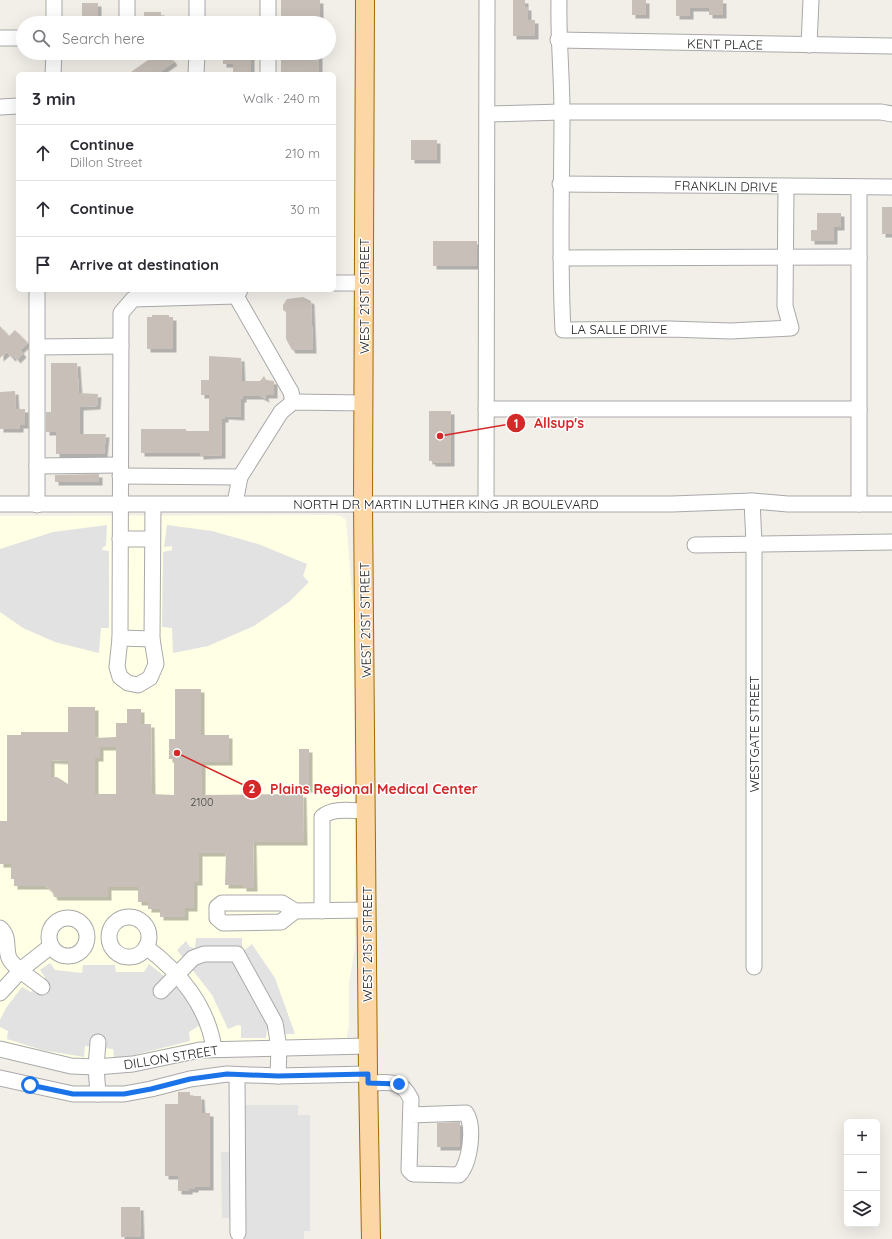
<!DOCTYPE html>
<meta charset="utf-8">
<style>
:root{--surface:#fff;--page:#f7f7f7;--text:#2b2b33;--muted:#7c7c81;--line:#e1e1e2}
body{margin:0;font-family:Quicksand,sans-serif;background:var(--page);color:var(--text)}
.controls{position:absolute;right:12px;bottom:12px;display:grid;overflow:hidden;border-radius:6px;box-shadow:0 4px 16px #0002}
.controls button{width:36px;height:36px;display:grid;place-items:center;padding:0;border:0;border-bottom:1px solid var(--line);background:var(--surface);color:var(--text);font:20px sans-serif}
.stop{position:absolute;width:12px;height:12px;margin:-9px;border:3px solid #1a73e8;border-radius:50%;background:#fff}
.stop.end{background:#1a73e8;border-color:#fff;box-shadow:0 1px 4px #0008}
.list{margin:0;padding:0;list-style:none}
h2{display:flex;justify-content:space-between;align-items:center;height:52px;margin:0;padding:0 16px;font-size:17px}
h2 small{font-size:13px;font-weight:400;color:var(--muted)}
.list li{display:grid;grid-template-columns:26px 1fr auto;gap:12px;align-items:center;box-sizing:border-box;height:56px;padding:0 16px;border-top:1px solid var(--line)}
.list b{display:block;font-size:15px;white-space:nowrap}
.list p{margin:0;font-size:13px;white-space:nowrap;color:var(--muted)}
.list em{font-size:13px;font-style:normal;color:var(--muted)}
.icon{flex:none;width:22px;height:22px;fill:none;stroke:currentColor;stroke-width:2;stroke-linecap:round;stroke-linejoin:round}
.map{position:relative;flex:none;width:892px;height:1239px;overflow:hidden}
.search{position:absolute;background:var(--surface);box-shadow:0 4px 16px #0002;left:16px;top:16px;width:320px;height:44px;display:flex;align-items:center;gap:10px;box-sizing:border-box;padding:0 14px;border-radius:22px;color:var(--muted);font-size:15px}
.panel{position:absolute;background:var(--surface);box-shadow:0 4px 16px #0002;left:16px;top:72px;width:320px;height:220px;border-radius:6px}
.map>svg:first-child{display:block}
</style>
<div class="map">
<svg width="892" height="1239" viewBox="0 0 892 1239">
<defs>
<filter id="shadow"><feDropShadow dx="3.5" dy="3.5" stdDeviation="0" flood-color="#0004"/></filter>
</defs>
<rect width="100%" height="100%" fill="#f2efe9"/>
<polygon fill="#ffffe5" points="331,515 341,516 346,520 354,617 355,947 349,983 349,1025 346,1040 119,1061 60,1059 0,1044 0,516"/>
<g fill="#e2e2e2">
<polygon points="107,525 106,546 103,547 102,550 109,551 109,628 101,628 99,653 55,642 23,628 0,612 0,549 53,532"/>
<polygon points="167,525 212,531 258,544 307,564 303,576 309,582 289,602 254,626 208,646 173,653 172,628 162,627 163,552 172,550 172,546 164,547"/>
<polygon points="196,938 242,938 242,949 245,950 252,944 275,978 295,1034 272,1034 270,1029 267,1030 266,1038 241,1038 241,1026 238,1025 228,1029 212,995 177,950 186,941 190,947 195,948"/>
<polygon points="50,963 55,970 82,973 83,965 115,965 116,972 144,972 149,964 174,984 192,1006 200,1025 189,1032 190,1041 126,1057 114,1057 113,1049 85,1046 84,1057 42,1050 7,1039 8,1031 0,1027 0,1020 6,1008 22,987 31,992 45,977 40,970"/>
<polygon points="234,1105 298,1105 298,1115 310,1115 310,1231 304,1231 304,1239 233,1239 232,1218 222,1218 221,1152 234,1152"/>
</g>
<g fill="#c7bfb8" fill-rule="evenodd" filter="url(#shadow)">
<rect x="281" y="0" width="39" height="23"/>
<polygon points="513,0 525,0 525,7 528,7 528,20 535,20 535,36 513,36"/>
<rect x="632" y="0" width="14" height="15"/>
<polygon points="676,0 723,0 723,15 709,15 709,8 690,8 690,16 676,16"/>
<rect x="82" y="3" width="16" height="20"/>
<rect x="144" y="12" width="17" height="11"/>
<polygon points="158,53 167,53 174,62 157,74 128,74"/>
<polygon points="223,53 251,53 251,74 233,74 233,64 223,64"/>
<rect x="281" y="53" width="38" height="21"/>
<rect x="411" y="140" width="26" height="20"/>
<rect x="882" y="207" width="10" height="27"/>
<polygon points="817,213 841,213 841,227 834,227 834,241 811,241 811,230 817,230"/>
<rect x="433" y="241" width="44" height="25"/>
<polygon points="303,297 311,301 313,350 292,350 286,339 286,312 283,310 283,305 287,299"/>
<polygon points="152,315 169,315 169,317 173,317 173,349 147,349 147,317 152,317"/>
<polygon points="0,326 9,336 15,330 28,343 20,350 23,354 17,360 14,356 12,358 7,352 0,358"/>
<polygon points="209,356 241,358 242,381 260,381 264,376 266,380 274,381 274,395 265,395 266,399 260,396 243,396 243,399 241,399 241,417 225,416 225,419 222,419 222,455 200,456 200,453 141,453 141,429 186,429 186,431 209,431 209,395 201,395 201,380 209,380"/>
<polygon points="51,363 77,363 79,393 98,394 97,406 80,407 80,434 106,434 104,454 56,454 56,432 46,432 46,412 51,412"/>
<polygon points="15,391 16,409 25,409 25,425 20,425 20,429 0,429 0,392"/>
<polygon points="429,411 451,411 451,463 432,463 432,461 429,461"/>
<polygon points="99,474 99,482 55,482 55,475"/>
<path d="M175,689H201V735H229V762H202V795L303,794L304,842H253L254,888H243V885H225L226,853H199V882H194V908H185V917H160V909H148V902H138V887H108V897H54L52,891L45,886H14V879H11V864H0V821H7V735H21V732H68V707H95V738L116,737V723H127V709H141V724H151L152,794L174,795V759H169V739H175ZM100,747H116V794H95V758H100ZM51,760L68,761V784L57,777H51Z"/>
<rect x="299" y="749" width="10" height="40"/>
<polygon points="178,1092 190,1092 190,1096 201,1096 202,1113 210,1113 210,1187 195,1187 195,1189 189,1189 189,1191 178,1191 178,1176 165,1176 165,1104 178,1104"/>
<polygon points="460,1122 460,1147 437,1147 437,1123"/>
<polygon points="121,1207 140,1207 141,1237 121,1237"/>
</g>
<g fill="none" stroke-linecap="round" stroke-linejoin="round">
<g stroke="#a9a9a9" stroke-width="17">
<g id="minor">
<path d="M559,0C558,38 562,75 562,113C562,185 559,257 563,330L669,329L731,331L791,328L785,306L786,187"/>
<polyline points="54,23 54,0"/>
<polyline points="127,23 127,0"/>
<polyline points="197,23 197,0"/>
<polyline points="268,23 268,0"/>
<polyline points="0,38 23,38"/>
<polyline points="558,40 892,46"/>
<polyline points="809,45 811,0"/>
<polyline points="53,74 54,53"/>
<polyline points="196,74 197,53"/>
<polyline points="268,74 268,53"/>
<polyline points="0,107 18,106"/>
<polyline points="487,114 562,112 881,112 892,114"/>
<polyline points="560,184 892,187"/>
<polyline points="859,188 859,504"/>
<polyline points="561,258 859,257"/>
<polyline points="334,283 364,283"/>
<polyline points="37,290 37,505"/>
<polyline points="236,290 236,296 291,392 293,402"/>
<polyline points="37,347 121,346"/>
<polyline points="486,409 859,409"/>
<polyline points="37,466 120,465"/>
<polyline points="120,476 240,477"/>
<polyline points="752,501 754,543 754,967"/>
<polyline points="235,503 240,477 281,412 293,402 364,403"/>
<polyline points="0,504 672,504 752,501 788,504 892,504"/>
<polyline points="486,504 487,0"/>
<polyline points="153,505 152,639 156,664 150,678 138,685 128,683 120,677 117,667 120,638 121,313 133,299 236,296 240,290"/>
<polyline points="120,539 152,539"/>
<polyline points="695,545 892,542"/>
<polyline points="120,638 152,639"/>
<polyline points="295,911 281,922 223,923 217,918 217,907 222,903 282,903 295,911 367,910"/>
<path d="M322,911V817C333,807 352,811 366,811"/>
<circle cx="129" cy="937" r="20"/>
<circle cx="68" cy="937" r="19"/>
<path d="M0,928C11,937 4,950 10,960C18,971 32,979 42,987"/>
<path d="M146,947C180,972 208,1007 214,1049"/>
<polyline points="161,991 193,958 204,954 237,954 275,1023 279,1048 278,1076"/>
<polyline points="0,993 23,968 51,946"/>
<polyline points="0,1049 71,1066 96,1067 133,1064 200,1050 367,1046"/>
<polyline points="237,1075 238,1233"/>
<polyline points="0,1078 73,1094 124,1094 151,1089 190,1079 227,1074 278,1076 368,1074"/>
<path d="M368,1083C388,1083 401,1078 411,1099L409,1170L413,1174L459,1175C470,1163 475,1127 466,1113L411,1115"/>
<polyline points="98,1094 96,1067 98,1042"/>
</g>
</g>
<g stroke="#a06b00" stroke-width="20">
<polyline id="major" points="365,0 363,504 368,1074 371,1239"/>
</g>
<use href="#minor" stroke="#fff" stroke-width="15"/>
<use href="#major" stroke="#fcd6a4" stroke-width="18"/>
</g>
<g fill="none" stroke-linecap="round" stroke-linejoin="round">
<polyline stroke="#1a73e8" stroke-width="5" points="30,1085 73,1094 124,1094 151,1089 190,1079 227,1074 278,1076 368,1074 368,1083 399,1084"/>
</g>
<g text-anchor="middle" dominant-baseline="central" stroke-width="3" stroke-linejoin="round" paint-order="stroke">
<g font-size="11" fill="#4b4948">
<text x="202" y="802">2100</text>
</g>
<g font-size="13" fill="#222" stroke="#fff">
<text transform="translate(725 44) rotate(1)">KENT PLACE</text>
<text transform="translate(726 186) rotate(1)">FRANKLIN DRIVE</text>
<text transform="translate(364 296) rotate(-90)">WEST 21ST STREET</text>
<text x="619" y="329">LA SALLE DRIVE</text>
<text x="446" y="504">NORTH DR MARTIN LUTHER KING JR BOULEVARD</text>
<text transform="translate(365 620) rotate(-91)">WEST 21ST STREET</text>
<text transform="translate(754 734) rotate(-90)">WESTGATE STREET</text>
<text transform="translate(367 944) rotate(-90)">WEST 21ST STREET</text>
<text transform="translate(171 1057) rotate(-9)">DILLON STREET</text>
</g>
</g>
<path fill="none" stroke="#d62828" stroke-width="1.5" d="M440 436L516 423M177 753L252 789"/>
<g fill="#d62828" stroke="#fff" stroke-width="1.5">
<circle cx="440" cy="436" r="4"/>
<circle cx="177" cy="753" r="4"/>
<circle cx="516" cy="423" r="10"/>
<circle cx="252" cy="789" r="10"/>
</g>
<g font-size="12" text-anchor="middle" font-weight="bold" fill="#fff">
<text x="516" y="428">1</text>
<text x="252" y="793">2</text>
</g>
<g font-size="14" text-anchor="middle" font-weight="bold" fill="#d62828" stroke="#fff" stroke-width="3" stroke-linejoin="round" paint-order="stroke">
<text x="559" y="428">Allsup's</text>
<text x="374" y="794">Plains Regional Medical Center</text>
</g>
</svg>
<div class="controls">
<button>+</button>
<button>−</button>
<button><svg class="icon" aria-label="layers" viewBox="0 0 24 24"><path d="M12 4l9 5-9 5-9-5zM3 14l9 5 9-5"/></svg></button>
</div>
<div class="stop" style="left:30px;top:1085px"></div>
<div class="stop end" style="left:399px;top:1084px"></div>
<div class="search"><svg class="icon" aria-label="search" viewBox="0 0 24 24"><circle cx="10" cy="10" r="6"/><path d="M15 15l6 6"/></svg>Search here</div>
<section class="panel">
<h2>3 min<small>Walk · 240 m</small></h2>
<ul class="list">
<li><svg class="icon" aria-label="ahead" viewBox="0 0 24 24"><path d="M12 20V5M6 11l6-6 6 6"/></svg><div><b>Continue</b><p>Dillon Street</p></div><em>210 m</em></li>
<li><svg class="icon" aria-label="ahead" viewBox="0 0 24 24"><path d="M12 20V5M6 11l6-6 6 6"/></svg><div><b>Continue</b></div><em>30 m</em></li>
<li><svg class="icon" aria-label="arrive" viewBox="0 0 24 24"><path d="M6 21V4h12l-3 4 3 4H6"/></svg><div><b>Arrive at destination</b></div></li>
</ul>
</section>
</div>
